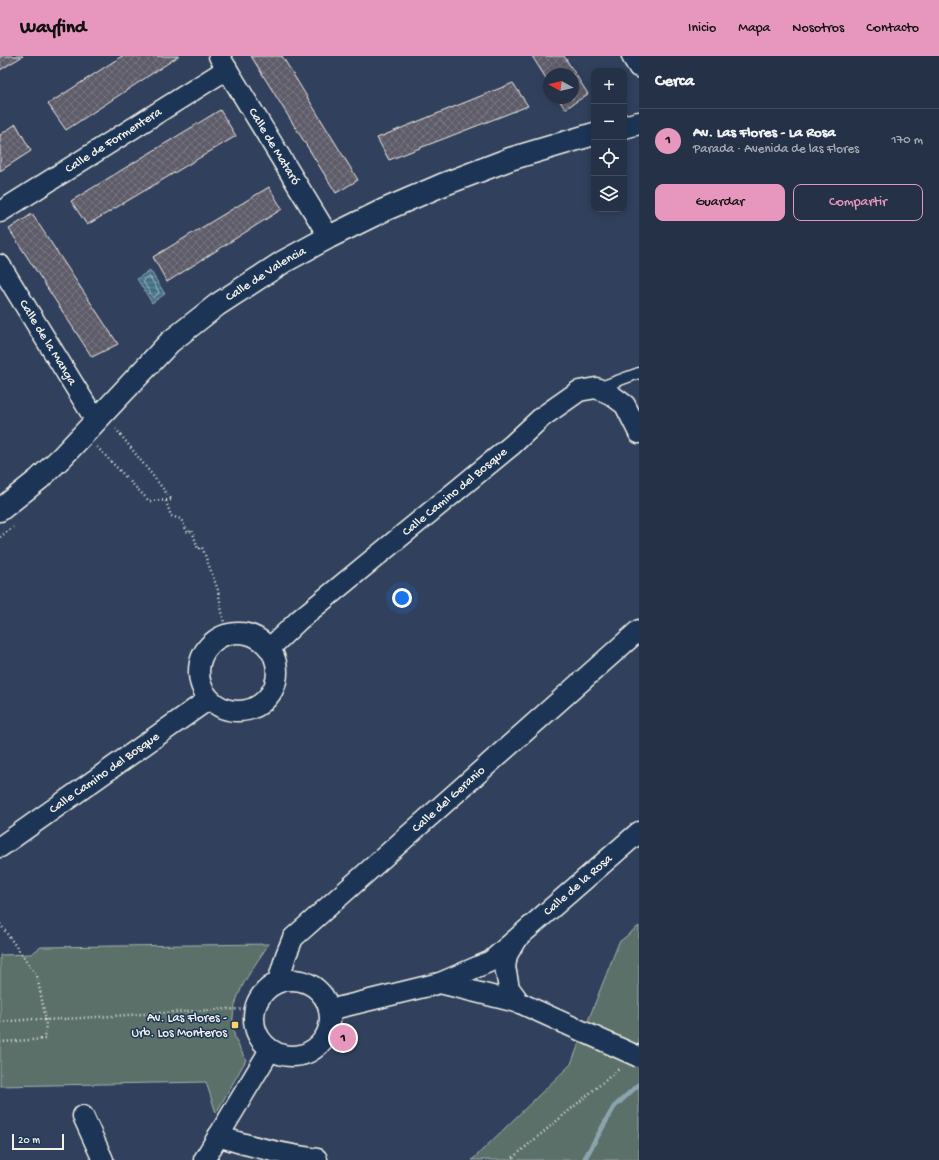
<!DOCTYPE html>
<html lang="es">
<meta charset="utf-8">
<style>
:root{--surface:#253146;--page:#2d394d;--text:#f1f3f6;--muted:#a3a9b3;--line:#424c5f;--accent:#e797bd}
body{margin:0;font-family:"Gochi Hand",sans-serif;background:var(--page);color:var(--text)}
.controls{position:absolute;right:12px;top:12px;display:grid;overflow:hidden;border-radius:8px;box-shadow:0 2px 10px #0003}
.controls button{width:36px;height:36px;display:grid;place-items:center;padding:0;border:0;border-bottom:1px solid var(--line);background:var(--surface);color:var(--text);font:20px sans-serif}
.compass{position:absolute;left:543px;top:12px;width:36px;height:36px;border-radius:50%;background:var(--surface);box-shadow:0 2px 10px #0003;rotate:278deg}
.scale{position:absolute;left:12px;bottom:10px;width:52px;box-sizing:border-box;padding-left:4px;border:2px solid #f4f1e8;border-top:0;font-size:11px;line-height:14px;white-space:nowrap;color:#f4f1e8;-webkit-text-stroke:3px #1d3557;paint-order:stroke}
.you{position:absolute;left:402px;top:542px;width:14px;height:14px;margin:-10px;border:3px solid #fff;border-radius:50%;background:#1a73e8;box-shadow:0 0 0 6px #1a73e833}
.badge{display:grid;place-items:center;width:26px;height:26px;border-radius:50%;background:var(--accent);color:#111;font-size:13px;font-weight:700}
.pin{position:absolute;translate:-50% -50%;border:2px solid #fff;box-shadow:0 1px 4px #0006}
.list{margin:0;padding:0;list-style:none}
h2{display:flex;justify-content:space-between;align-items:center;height:52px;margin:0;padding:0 16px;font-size:17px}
h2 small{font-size:13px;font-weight:400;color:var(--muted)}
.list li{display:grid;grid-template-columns:26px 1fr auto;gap:12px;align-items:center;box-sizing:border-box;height:64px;padding:0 16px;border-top:1px solid var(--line)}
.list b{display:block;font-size:15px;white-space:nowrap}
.list p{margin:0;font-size:13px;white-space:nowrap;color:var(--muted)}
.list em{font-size:13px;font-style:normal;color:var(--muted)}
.actions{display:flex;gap:8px;padding:12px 16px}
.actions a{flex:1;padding:9px 0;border:1px solid var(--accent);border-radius:8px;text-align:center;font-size:14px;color:var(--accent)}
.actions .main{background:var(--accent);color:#111}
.icon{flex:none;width:22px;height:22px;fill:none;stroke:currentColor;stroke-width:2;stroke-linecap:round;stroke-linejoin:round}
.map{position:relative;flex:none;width:639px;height:1104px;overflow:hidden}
header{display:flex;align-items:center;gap:24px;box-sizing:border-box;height:56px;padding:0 20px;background:var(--accent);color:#111}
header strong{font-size:19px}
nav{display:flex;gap:22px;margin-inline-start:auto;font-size:14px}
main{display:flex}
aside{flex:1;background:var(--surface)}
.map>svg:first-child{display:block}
</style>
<header>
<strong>Wayfind</strong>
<nav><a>Inicio</a><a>Mapa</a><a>Nosotros</a><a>Contacto</a></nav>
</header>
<main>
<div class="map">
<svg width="639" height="1104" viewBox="0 0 639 1104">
<defs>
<pattern id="water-rules" width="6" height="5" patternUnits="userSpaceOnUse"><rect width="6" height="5" fill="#457188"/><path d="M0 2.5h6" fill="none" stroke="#608699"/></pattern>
<pattern id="building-cross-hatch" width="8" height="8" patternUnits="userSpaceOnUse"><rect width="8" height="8" fill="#5f5c6a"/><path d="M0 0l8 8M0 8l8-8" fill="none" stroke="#77747f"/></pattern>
</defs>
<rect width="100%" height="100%" fill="#31415d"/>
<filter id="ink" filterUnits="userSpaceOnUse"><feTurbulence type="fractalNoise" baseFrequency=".025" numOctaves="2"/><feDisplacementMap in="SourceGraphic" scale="8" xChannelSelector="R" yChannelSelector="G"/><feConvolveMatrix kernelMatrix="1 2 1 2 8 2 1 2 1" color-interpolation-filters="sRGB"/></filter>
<g filter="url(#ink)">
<g fill="#5b706b" stroke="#a8b0aa">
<polygon points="639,870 639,1104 472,1104 571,1008 619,886"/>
<path d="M269,888C251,915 225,947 235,982C238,989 242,997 246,1004L216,1057L206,1026L0,1030V899L31,898L41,891Z"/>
</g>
<polygon fill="url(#water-rules)" stroke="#8ba4ae" points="150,214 165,238 152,247 137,223"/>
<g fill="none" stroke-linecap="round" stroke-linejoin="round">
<polygon stroke="#aebec2" stroke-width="1" points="148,221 150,221 159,236 158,238 154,241 152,240 143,225 144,223"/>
<polyline stroke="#8ba4ae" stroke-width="5" points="584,1104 614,1051 639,1028"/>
</g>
<g fill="url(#building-cross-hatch)" stroke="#f4f1e8">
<polygon points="0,0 23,0 0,14"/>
<polygon points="122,0 179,0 66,74 48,48"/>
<polygon points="251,0 282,0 358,124 336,137"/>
<polygon points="532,0 564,0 588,38 565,53 558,42 573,42 573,18 549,18 549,27"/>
<polygon points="513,27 528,50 389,104 377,82"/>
<polygon points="220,54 236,80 87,169 71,145"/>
<polygon points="16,68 31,95 0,115 0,79"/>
<polygon points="269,131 282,153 167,226 153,201"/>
<polygon points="32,158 118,288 92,301 9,173"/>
</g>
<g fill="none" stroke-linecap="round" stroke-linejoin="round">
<g stroke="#f4f1e8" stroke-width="13">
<polyline id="lane" points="598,332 639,317"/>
</g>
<g stroke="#f4f1e8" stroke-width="23">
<g id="street">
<path id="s1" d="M219,0L329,181"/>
<path id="s2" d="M0,156L227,13"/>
<path id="s3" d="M0,209L96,365"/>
<circle cx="238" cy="616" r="39"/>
<path id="s4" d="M270,592L299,564L512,389L542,361L579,335L596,332L610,338L625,349L639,377"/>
<path id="s5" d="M0,791L209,643"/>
<polyline points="515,885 507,899 505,911 509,932 520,947"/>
<circle cx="292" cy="962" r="38"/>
<path id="s6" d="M278,926L286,899L293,882L639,574"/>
<path id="s7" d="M440,927L491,905L639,776"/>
<polyline points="329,954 440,927 520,947"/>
<polyline points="83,1060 103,1104"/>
<path d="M218,1080C251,1091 283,1098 317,1103"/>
<polyline points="204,1104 270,994"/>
</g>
</g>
<g stroke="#f4f1e8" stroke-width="25">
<g id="secondary">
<polyline points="633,0 639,10"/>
<polyline points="624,71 639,67"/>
<path id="s8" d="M0,454L39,423L62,401L170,286L217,249L283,206L329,181L384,154L442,129L510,103L594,78"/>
</g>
</g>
<g stroke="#f4f1e8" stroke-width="2.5" stroke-dasharray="1 3" stroke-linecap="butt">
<polyline points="97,391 149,445 172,444 116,373"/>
<polyline points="166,445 171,460 181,463 188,477 192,474 198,493 202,491 218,534 226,578"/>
<polyline points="0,481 13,471"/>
<polyline points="0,868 37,920 46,964 45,983 0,986"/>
<polyline points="0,966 34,963 46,964 227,953 255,954"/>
<polyline points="510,1104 620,1012"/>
</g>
<use href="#lane" stroke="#1d3557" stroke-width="10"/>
<use href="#street" stroke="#1d3557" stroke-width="20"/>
<use href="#secondary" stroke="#1d3557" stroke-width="22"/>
<g stroke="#f4f1e8" stroke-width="23" stroke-linecap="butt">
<polyline id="street-bridge" points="520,947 639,1001"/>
</g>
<use href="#street-bridge" stroke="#1d3557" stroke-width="20"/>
</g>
</g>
<rect fill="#ffd166" stroke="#1d3557" stroke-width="1.5" x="231" y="965" width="8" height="8" rx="2"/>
<g text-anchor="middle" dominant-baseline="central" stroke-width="3" stroke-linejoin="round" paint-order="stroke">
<g font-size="13" fill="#f4f1e8" stroke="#1d3557">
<text stroke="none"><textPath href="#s2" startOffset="134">Calle de Formentera</textPath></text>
<text stroke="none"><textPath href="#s1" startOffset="106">Calle de Mataró</textPath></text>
<text stroke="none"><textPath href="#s8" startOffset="357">Calle de Valencia</textPath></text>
<text stroke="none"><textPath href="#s3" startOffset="91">Calle de la Manga</textPath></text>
<text stroke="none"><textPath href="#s4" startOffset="242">Calle Camino del Bosque</textPath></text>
<text stroke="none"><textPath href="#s5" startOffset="128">Calle Camino del Bosque</textPath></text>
<text stroke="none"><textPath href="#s6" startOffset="255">Calle del Geranio</textPath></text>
<text stroke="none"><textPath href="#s7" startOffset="171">Calle de la Rosa</textPath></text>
</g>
<g font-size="13" fill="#f4f1e8" stroke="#1d3557" text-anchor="end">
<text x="227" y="962">Av. Las Flores -<tspan x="227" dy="15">Urb. Los Monteros</tspan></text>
</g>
</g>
</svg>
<div class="controls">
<button>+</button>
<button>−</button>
<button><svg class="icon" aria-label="locate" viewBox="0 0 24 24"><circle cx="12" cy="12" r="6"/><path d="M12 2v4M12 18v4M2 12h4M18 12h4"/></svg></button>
<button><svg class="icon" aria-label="layers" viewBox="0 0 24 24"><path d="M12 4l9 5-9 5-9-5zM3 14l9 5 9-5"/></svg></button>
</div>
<svg class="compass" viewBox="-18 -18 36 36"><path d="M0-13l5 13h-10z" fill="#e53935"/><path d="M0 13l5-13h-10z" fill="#a3a9b3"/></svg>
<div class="scale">20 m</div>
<div class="you"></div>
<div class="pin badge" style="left:343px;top:982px">1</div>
</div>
<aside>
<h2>Cerca<small></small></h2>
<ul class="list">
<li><span class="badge">1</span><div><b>Av. Las Flores - La Rosa</b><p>Parada · Avenida de las Flores</p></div><em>170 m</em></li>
</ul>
<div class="actions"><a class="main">Guardar</a><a>Compartir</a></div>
</aside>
</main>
